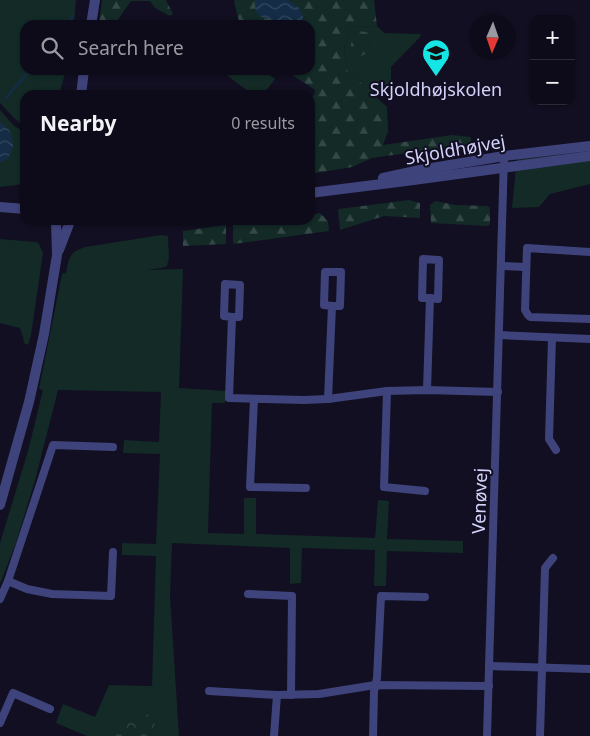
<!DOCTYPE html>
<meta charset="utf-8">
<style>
:root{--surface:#0d0b19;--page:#161422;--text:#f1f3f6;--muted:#9a9ba2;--line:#2d2b38}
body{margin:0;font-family:"Noto Sans",sans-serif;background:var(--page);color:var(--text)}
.controls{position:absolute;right:15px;top:15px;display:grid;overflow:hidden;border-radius:10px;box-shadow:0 1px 4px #0004}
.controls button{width:45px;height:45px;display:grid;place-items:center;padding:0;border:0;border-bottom:1px solid var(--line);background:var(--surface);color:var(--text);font:25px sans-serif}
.compass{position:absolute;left:470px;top:15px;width:45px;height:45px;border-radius:50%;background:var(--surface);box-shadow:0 1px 4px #0004;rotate:182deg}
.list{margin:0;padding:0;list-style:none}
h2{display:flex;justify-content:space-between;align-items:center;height:65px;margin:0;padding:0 20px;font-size:21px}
h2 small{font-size:16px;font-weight:400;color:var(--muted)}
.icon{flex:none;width:28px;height:28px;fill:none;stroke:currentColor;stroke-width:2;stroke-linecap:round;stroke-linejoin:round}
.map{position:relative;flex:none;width:590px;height:736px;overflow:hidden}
.search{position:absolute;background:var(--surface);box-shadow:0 1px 4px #0004;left:20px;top:20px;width:295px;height:55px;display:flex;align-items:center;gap:12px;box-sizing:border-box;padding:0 18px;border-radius:15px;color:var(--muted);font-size:19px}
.panel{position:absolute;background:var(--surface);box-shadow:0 1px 4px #0004;left:20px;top:90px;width:295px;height:135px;border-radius:15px}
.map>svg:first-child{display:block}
</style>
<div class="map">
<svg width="590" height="736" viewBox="0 0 590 736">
<defs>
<pattern id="forest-firs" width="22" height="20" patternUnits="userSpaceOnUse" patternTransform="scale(1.25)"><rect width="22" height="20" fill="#132a27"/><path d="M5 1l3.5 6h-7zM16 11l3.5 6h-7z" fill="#344847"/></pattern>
<pattern id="park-crowns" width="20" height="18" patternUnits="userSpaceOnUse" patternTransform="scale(1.25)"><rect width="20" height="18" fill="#132a27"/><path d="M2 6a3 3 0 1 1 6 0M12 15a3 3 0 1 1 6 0" fill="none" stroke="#344847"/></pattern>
<pattern id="water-waves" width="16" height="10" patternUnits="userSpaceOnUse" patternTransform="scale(1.25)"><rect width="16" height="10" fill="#142c46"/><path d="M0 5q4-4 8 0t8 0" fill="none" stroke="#354a62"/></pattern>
</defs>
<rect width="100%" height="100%" fill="#110f21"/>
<g fill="#132a27">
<polygon points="0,0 76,0 74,25 25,25 25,70 66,70 59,95 25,95 25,127 14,118 0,103"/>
<polygon points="377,26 384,33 421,34 420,37 391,67 391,87 371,93 347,70 344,48 350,27"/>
<polygon points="220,70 263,70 275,79 263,95 253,95"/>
<polygon points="0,110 14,126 25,132 25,184 0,187"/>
<polygon points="590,146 590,184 550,194 539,207 512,208 517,157"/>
<path d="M161,235L168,236L169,257L167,266L161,268L147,270L183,269L179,388L226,391L225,403H212L208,533L244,534V498H256V534L375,538L378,500L389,501L387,539L463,541V553L387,551L386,586H374L375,550L302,548L301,583L290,584V548L172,543L170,596L179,736H87L56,723L63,704L95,717L109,685L152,686L156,556L122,555V543L156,544L160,454L123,453L124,440L159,442L161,392L58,390L36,477L16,543L0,584V543L28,451L43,390L39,389L62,274L66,273C69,258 69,252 85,247Z"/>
<polygon points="0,239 36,242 39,244 43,253 31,335 28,345 24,343 23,337 20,328 0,323"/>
</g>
<g fill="url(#forest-firs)">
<polygon points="102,0 166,0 173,14 170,16 155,8 150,1 131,1 114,25 99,25"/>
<polygon points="235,0 374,0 377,26 350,27 344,48 347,70 387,107 388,131 383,145 452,135 471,137 471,144 372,158 352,167 310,174 311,135 310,133 310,100 315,93 315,90 285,70 310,70 310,25 240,25 234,2"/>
<path d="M360,31L374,34L377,37L372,50L356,59L352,57C350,48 350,35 360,31Z"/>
<polygon points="409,200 420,203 420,218 384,216 340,230 338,211 339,209"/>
<polygon points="435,201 456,205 487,206 490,208 490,224 488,226 431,223 430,205"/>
<polygon points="320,213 328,221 329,231 233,244 233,225 271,220 310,220 310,215"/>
<polygon points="226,225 226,244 183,246 183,231"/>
</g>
<polygon fill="url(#park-crowns)" points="149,714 154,721 157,736 116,736 114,726"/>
<g fill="url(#water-waves)">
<path d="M255,0H288L299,8L303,16V19L298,24C286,27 288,23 279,21C265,17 254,21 255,0Z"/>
<polygon points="0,122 10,131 13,145 11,153 7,159 0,163"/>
</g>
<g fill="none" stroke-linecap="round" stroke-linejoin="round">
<g stroke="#142c46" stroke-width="2.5">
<polyline points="66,25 73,16"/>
<polyline points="5,99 30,70"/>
</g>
<g stroke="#3f437b" stroke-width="8">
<polyline points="590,252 527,248 525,310 528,315 530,317 590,319"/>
<polyline points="501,266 526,267"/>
<polyline points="232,317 224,316 225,284 240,285 239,317 232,317 229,398 304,400 328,399 387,391 427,390 498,392"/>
<polyline points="499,335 590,339"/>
<polyline points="552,338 549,439 556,450"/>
<polyline points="427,390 430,298 438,299 439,260 423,259 422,298 430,298"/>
<polyline points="387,391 384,487 425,491"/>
<polyline points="254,399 250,487 306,488"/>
<polyline points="328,399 332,306 340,306 341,272 325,272 324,305 332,306"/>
<polyline points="8,581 27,589 52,594 111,596 113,552"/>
<polyline points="248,594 292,596 291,695"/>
<polyline points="0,599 8,581 53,445 113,447"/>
<polyline points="489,666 590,669"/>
<polyline points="209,691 277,695 319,694 375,685 489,686"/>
<polyline points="0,723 13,693 50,709"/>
<polyline points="274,736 277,695"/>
<polyline points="373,736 374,692 377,678 381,596 425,597"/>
<polyline points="487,736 504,156"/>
<polyline points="540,736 545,568 553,558"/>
</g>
<g stroke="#3f437b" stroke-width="10">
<polyline points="91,25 95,0"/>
<polyline points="81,95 84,70"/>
<polyline points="383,178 420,170 504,156 590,146"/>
<polyline points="310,193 406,181 590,156"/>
<polyline points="0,207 25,209"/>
<polyline points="59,250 69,224"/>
<polyline points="0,505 29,402 44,334 57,255 56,221"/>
</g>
</g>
<defs>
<g id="school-pin" transform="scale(1.4375)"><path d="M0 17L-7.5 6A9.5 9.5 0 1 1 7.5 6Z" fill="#15e5e5" stroke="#110f21"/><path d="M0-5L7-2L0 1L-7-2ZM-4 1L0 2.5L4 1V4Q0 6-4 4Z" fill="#111"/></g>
</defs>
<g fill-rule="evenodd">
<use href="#school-pin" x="436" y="53"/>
</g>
<g text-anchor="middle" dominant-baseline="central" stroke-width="4" stroke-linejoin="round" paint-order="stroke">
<g font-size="18" fill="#d4d3fb" stroke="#110f21">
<text x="436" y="89">Skjoldhøjskolen</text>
</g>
<g font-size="18" fill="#d4d3fb" stroke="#110f21">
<text transform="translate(455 149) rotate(-10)">Skjoldhøjvej</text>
<text transform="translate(479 501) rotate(-88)">Venøvej</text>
</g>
</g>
</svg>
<div class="controls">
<button>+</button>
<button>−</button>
</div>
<svg class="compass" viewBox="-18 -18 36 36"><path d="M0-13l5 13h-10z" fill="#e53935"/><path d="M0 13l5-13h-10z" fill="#9a9ba2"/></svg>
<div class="search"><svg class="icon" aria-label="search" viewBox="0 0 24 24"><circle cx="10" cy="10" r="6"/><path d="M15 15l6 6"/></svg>Search here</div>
<section class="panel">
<h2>Nearby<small>0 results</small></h2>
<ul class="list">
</ul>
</section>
</div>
